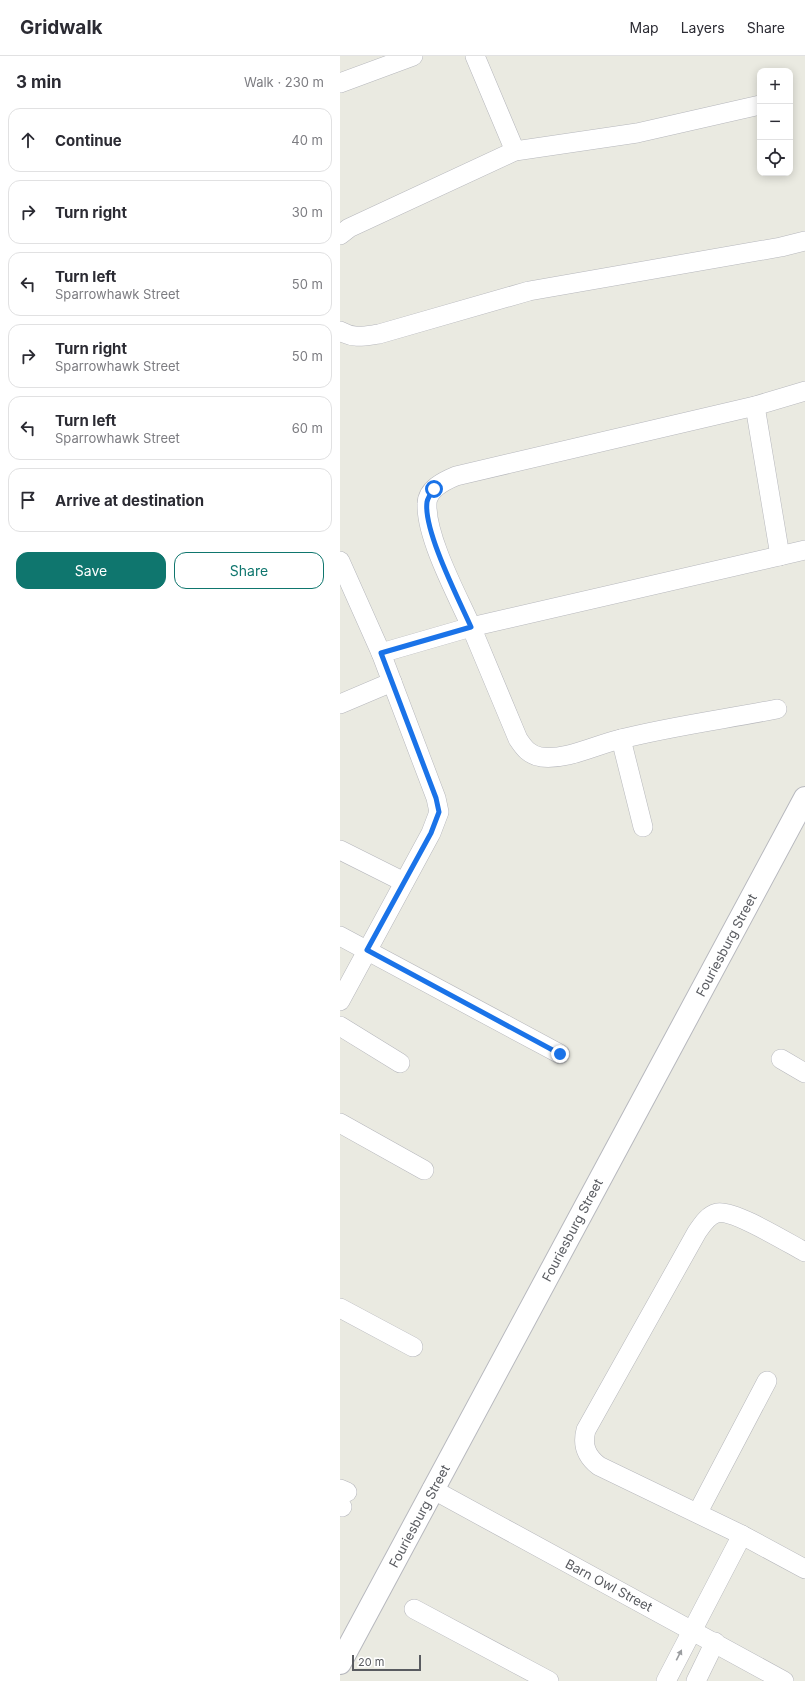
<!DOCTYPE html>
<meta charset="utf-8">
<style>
:root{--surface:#fff;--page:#f2f2f3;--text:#2b2b33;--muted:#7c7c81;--line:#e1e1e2;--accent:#0f766e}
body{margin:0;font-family:Inter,sans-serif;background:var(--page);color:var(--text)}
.controls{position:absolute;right:12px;top:12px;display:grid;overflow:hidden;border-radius:8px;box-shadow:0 2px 10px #0003}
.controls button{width:36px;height:36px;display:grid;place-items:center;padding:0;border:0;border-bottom:1px solid var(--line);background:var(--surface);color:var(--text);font:20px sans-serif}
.scale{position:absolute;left:12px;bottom:10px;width:69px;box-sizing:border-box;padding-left:4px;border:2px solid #595b60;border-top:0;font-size:11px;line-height:14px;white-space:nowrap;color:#595b60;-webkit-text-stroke:3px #fff;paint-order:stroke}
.stop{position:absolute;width:12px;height:12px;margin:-9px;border:3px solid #1a73e8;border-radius:50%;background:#fff}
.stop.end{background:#1a73e8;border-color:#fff;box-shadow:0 1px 4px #0008}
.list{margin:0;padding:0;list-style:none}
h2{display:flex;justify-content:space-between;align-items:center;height:52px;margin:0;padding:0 16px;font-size:17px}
h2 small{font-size:13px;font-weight:400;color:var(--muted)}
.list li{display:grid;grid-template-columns:26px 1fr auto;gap:12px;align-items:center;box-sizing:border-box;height:64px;margin:0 8px 8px;padding:0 8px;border:1px solid var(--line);border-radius:12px}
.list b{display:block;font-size:15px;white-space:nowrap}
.list p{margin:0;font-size:13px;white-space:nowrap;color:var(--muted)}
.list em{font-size:13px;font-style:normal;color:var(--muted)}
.actions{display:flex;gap:8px;padding:12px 16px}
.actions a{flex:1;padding:9px 0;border:1px solid var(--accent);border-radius:12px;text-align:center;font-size:14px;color:var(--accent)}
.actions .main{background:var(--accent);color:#fff}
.icon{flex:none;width:22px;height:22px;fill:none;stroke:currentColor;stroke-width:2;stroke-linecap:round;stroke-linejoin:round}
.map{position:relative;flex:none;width:465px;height:1625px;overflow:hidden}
header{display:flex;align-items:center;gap:24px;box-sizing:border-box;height:56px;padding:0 20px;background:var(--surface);border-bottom:1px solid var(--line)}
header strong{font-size:19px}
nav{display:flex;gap:22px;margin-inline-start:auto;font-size:14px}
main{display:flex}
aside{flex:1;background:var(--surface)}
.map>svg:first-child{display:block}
</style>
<header>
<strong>Gridwalk</strong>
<nav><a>Map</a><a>Layers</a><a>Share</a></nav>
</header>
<main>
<aside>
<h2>3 min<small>Walk · 230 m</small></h2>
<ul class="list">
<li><svg class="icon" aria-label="ahead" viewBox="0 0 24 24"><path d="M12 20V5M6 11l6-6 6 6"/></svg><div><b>Continue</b></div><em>40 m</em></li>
<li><svg class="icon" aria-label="right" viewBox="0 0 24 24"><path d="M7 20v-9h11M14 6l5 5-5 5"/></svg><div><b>Turn right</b></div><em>30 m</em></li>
<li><svg class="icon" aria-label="left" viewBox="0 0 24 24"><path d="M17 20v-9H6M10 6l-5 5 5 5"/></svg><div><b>Turn left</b><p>Sparrowhawk Street</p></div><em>50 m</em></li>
<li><svg class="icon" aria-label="right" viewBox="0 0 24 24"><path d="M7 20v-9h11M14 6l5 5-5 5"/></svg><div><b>Turn right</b><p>Sparrowhawk Street</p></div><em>50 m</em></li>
<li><svg class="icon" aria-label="left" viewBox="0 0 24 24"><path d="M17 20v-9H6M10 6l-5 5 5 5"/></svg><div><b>Turn left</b><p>Sparrowhawk Street</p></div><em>60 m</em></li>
<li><svg class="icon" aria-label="arrive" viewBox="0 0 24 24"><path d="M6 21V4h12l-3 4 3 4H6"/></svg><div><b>Arrive at destination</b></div></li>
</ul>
<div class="actions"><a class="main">Save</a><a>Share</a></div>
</aside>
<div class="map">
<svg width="465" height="1625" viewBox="0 0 465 1625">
<rect width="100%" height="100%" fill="#eaeae1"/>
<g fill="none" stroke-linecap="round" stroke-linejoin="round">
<g stroke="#b6b7bc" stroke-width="20">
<g id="street">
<polyline points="135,0 175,95"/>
<polyline points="0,27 73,0"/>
<polyline points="0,179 9,172 175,95 297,77 420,49"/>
<path d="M0,275C14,283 24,280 39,278L189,235L441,191L465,185"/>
<polyline points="415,350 440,500"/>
<polyline points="0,505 41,597 96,742 99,756 91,777 0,945"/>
<polyline points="41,597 131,571 465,494"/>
<polyline points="0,648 52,626"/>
<path d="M437,653C386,663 332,670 281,683C255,689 228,704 201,701C189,699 184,692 178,683C162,644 146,606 130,568C116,537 86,481 87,448C87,433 104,425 116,420L415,350L465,335"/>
<polyline points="281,683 303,771"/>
<polyline points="0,794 64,826"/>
<polyline points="0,880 220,998"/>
<polyline points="0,970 60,1007"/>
<polyline points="441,1003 465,1017"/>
<polyline points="0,1067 84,1114"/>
<polyline points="0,1252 73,1291"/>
<polyline points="0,1433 7,1436"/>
<polyline points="92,1433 444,1625"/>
<polyline points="0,1450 2,1451"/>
<polyline points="358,1456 427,1325"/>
<path d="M402,1479L259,1410C246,1400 242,1389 246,1374L357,1176C362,1169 368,1159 377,1157C393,1153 448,1187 465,1196"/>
<polyline points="74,1553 209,1625"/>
<polyline points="326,1625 402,1479 465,1513"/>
<polyline points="356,1625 375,1586"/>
</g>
</g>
<g stroke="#b7b8be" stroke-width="24">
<polyline id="secondary" points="0,1607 465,742"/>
</g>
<use href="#street" stroke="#fff" stroke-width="19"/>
<use href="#secondary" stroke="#fff" stroke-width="22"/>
</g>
<defs><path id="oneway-solid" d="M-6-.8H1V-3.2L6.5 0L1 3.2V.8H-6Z"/></defs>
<use fill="#9b9da0" href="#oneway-solid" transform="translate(339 1599) rotate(-63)"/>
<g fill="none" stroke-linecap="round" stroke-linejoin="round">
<path stroke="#1a73e8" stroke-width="5" d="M94,433C91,437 88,441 87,446C83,474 119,544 131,571L41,597L96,742L99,756L91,777L27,894L220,998"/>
</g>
<g text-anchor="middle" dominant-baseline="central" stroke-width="4" stroke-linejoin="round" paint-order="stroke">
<g font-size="13" fill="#595b60" stroke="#fff">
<text transform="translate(386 889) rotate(-62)">Fouriesburg Street</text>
<text transform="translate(232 1174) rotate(-62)">Fouriesburg Street</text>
<text transform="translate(79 1460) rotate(-62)">Fouriesburg Street</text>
<text transform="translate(269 1529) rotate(28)">Barn Owl Street</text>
</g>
</g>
</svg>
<div class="controls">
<button>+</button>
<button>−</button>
<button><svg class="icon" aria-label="locate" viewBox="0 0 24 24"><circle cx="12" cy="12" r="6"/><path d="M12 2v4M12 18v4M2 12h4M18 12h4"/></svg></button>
</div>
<div class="scale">20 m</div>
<div class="stop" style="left:94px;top:433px"></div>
<div class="stop end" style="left:220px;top:998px"></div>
</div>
</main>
